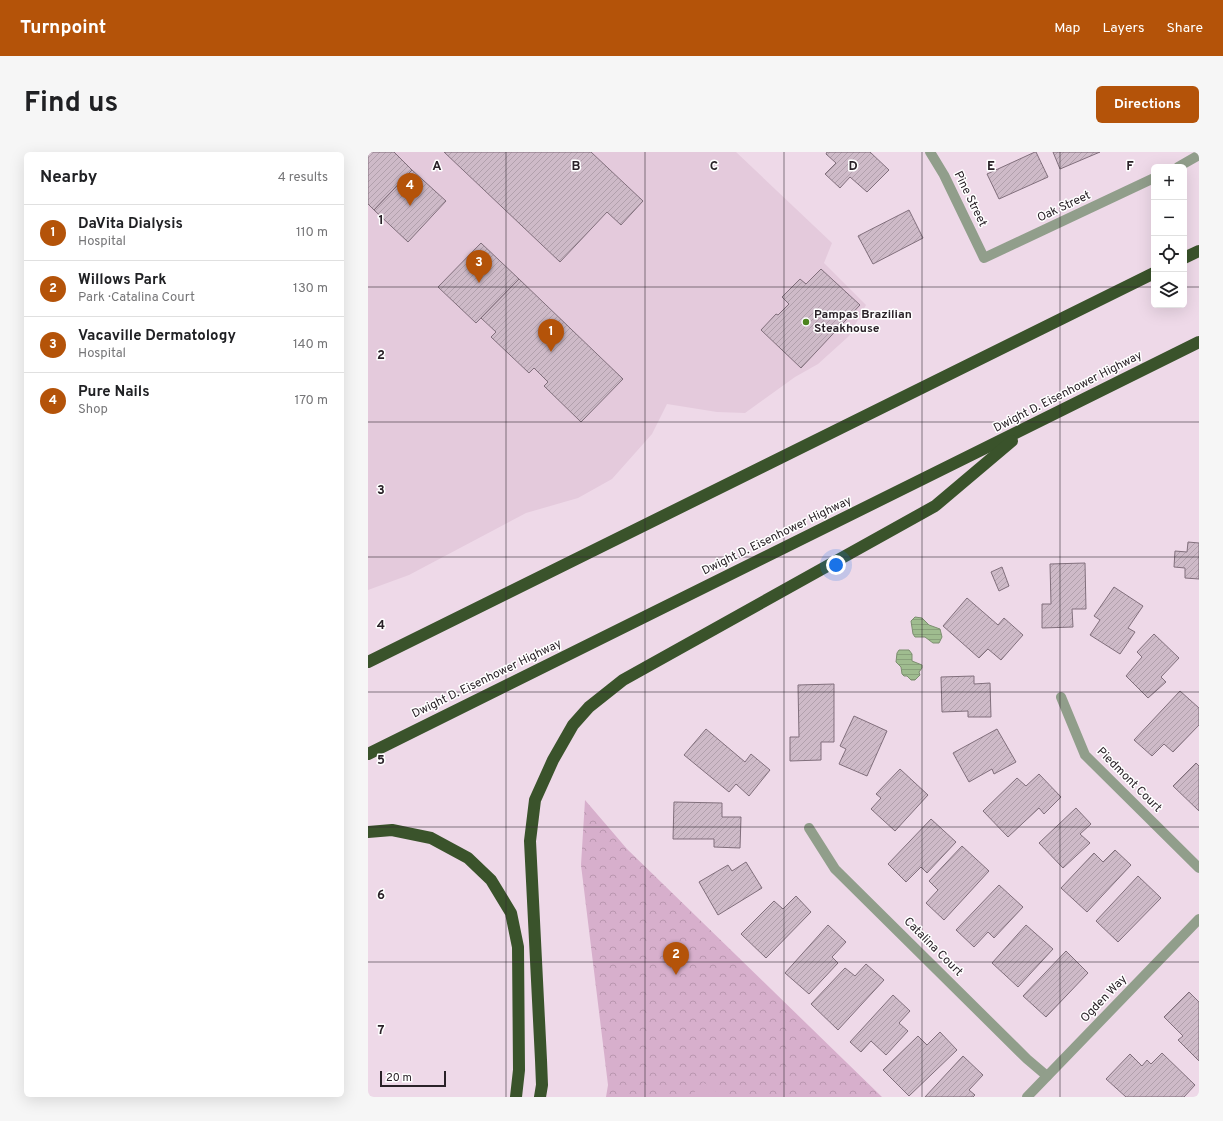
<!DOCTYPE html>
<meta charset="utf-8">
<style>
:root{--surface:#fff;--page:#f6f6f6;--text:#202124;--muted:#757577;--line:#e0e0e0;--accent:#b45309}
body{margin:0;font-family:Overpass,sans-serif;background:var(--page);color:var(--text)}
.controls{position:absolute;right:12px;top:12px;display:grid;overflow:hidden;border-radius:6px;box-shadow:0 4px 16px #0002}
.controls button{width:36px;height:36px;display:grid;place-items:center;padding:0;border:0;border-bottom:1px solid var(--line);background:var(--surface);color:var(--text);font:20px sans-serif}
.scale{position:absolute;left:12px;bottom:10px;width:66px;box-sizing:border-box;padding-left:4px;border:2px solid #2a2228;border-top:0;font-size:11px;line-height:14px;white-space:nowrap;color:#2a2228;-webkit-text-stroke:3px #fff;paint-order:stroke}
.you{position:absolute;left:468px;top:413px;width:14px;height:14px;margin:-10px;border:3px solid #fff;border-radius:50%;background:#1a73e8;box-shadow:0 0 0 6px #1a73e833}
.badge{display:grid;place-items:center;width:26px;height:26px;border-radius:50%;background:var(--accent);color:#fff;font-size:13px;font-weight:700}
.pin{position:absolute;translate:-50% -33px;filter:drop-shadow(0 1px 2px #0008)}
.pin::after{content:'';position:absolute;top:21px;width:14px;height:12px;background:inherit;clip-path:polygon(0 0,100% 0,50% 100%)}
.list{margin:0;padding:0;list-style:none}
h2{display:flex;justify-content:space-between;align-items:center;height:52px;margin:0;padding:0 16px;font-size:17px}
h2 small{font-size:13px;font-weight:400;color:var(--muted)}
.list li{display:grid;grid-template-columns:26px 1fr auto;gap:12px;align-items:center;box-sizing:border-box;height:56px;padding:0 16px;border-top:1px solid var(--line)}
.list b{display:block;font-size:15px;white-space:nowrap}
.list p{margin:0;font-size:13px;white-space:nowrap;color:var(--muted)}
.list em{font-size:13px;font-style:normal;color:var(--muted)}
.icon{flex:none;width:22px;height:22px;fill:none;stroke:currentColor;stroke-width:2;stroke-linecap:round;stroke-linejoin:round}
.map{position:relative;flex:none;width:831px;height:945px;overflow:hidden;border-radius:6px}
header{display:flex;align-items:center;gap:24px;box-sizing:border-box;height:56px;padding:0 20px;background:var(--accent);color:#fff}
header strong{font-size:19px}
nav{display:flex;gap:22px;margin-inline-start:auto;font-size:14px}
.intro{display:flex;align-items:center;justify-content:space-between;box-sizing:border-box;height:96px;padding:0 24px}
h1{margin:0;font-size:28px}
.button{padding:10px 18px;border-radius:6px;background:var(--accent);color:#fff;font-size:14px;font-weight:700}
main{display:flex;gap:24px;padding:0 24px}
aside{flex:1;background:var(--surface);border-radius:6px;box-shadow:0 4px 16px #0002}
.map>svg:first-child{display:block}
</style>
<header>
<strong>Turnpoint</strong>
<nav><a>Map</a><a>Layers</a><a>Share</a></nav>
</header>
<div class="intro"><h1>Find us</h1><a class="button">Directions</a></div>
<main>
<aside>
<h2>Nearby<small>4 results</small></h2>
<ul class="list">
<li><span class="badge">1</span><div><b>DaVita Dialysis</b><p>Hospital</p></div><em>110 m</em></li>
<li><span class="badge">2</span><div><b>Willows Park</b><p>Park · Catalina Court</p></div><em>130 m</em></li>
<li><span class="badge">3</span><div><b>Vacaville Dermatology</b><p>Hospital</p></div><em>140 m</em></li>
<li><span class="badge">4</span><div><b>Pure Nails</b><p>Shop</p></div><em>170 m</em></li>
</ul>
</aside>
<div class="map">
<svg width="831" height="945" viewBox="0 0 831 945">
<defs>
<pattern id="park-crowns" width="20" height="18" patternUnits="userSpaceOnUse"><rect width="20" height="18" fill="#d7afcc"/><path d="M2 6a3 3 0 1 1 6 0M12 15a3 3 0 1 1 6 0" fill="none" stroke="#b996af"/></pattern>
<pattern id="water-rules" width="6" height="5" patternUnits="userSpaceOnUse"><rect width="6" height="5" fill="#9fbc8f"/><path d="M0 2.5h6" fill="none" stroke="#89a17b"/></pattern>
<pattern id="building-hatch" width="6" height="6" patternUnits="userSpaceOnUse"><rect width="6" height="6" fill="#cebac8"/><path d="M-1 1l2-2M0 6l6-6M5 7l2-2" fill="none" stroke="#b1a0ac"/></pattern>
</defs>
<rect width="100%" height="100%" fill="#eed9e8"/>
<polygon fill="#e4cadc" points="0,0 368,0 464,91 456,111 498,153 481,184 450,212 427,225 377,261 349,260 299,252 284,282 244,327 210,346 158,361 41,423 0,438"/>
<polygon fill="url(#park-crowns)" points="217,648 259,697 514,945 238,945 240,933 213,713"/>
<polygon fill="#d7afcc" points="335,930 355,945 322,945"/>
<g fill="url(#water-rules)" stroke="#7c8e70">
<polygon points="547,465 554,466 561,473 572,477 574,485 571,491 565,491 557,485 547,485 545,482 543,469"/>
<polygon points="531,498 541,498 544,502 544,509 554,513 554,516 551,520 552,523 547,528 543,528 539,524 536,524 534,522 533,515 528,510 529,501"/>
</g>
<g fill="url(#building-hatch)" stroke="#816f7c">
<polygon points="0,0 26,0 44,18 6,58 0,52"/>
<polygon points="76,0 223,0 275,49 253,73 239,60 192,110"/>
<polygon points="459,0 502,0 521,18 499,40 482,25 472,36 457,22 468,11 458,2"/>
<polygon points="667,0 668,0 680,25 631,47 619,22"/>
<polygon points="685,0 732,0 692,17"/>
<polygon points="44,18 78,49 40,90 6,58"/>
<polygon points="541,58 555,86 505,112 490,84"/>
<polygon points="113,91 151,127 108,171 70,135"/>
<polygon points="453,117 492,153 433,216 393,178 408,162 410,163 421,152 414,145 432,127 438,132"/>
<polygon points="151,127 255,227 213,270 176,234 180,230 166,216 161,221 123,185 128,180 113,166"/>
<polygon points="820,390 831,391 831,427 817,426 817,416 806,415 807,399 819,400"/>
<polygon points="717,411 718,457 704,457 705,475 674,476 674,452 683,452 682,412"/>
<polygon points="634,415 641,434 631,439 623,420"/>
<polygon points="746,435 775,454 760,476 767,480 752,502 722,483 732,468 726,464"/>
<polygon points="599,446 630,473 636,466 655,483 633,508 620,497 611,506 575,474"/>
<polygon points="786,482 811,506 793,525 798,530 780,546 758,524 774,505 769,500"/>
<polygon points="606,524 606,532 622,531 623,565 600,565 600,559 574,560 573,525"/>
<polygon points="466,532 466,590 453,590 453,608 422,609 422,585 431,585 430,533"/>
<polygon points="812,539 831,556 831,573 805,600 796,592 784,604 766,588"/>
<polygon points="486,564 519,579 499,624 471,612 478,597 472,594"/>
<polygon points="338,577 377,610 383,602 402,618 381,644 368,632 361,640 316,603"/>
<polygon points="629,577 648,610 626,622 624,617 601,630 585,601"/>
<polygon points="828,611 831,614 831,659 805,634"/>
<polygon points="532,617 560,643 527,679 503,657 513,646 508,642"/>
<polygon points="671,622 693,645 676,662 671,656 640,685 615,659 649,626 658,634"/>
<polygon points="306,650 354,651 354,665 373,665 372,696 346,695 346,687 305,687"/>
<polygon points="708,656 723,672 712,682 722,691 695,716 671,691"/>
<polygon points="563,667 588,690 559,721 553,715 538,730 520,712"/>
<polygon points="594,694 621,719 576,768 558,751 570,738 561,729"/>
<polygon points="747,698 763,713 719,760 693,736 726,701 735,710"/>
<polygon points="378,710 394,736 350,763 331,730 360,713 364,719"/>
<polygon points="770,724 793,746 750,790 728,769"/>
<polygon points="631,733 655,755 626,786 620,780 606,795 588,778"/>
<polygon points="428,744 443,760 398,806 373,782 406,749 415,757"/>
<polygon points="460,773 478,790 464,805 470,811 441,842 417,821"/>
<polygon points="658,773 685,797 650,835 624,811"/>
<polygon points="698,799 720,821 678,865 655,844"/>
<polygon points="498,812 516,828 470,878 443,852 477,816 487,824"/>
<polygon points="821,840 831,850 831,909 810,888 815,884 796,865"/>
<polygon points="525,843 542,859 531,871 540,879 518,903 503,889 493,900 482,890"/>
<polygon points="572,880 589,898 541,944 515,918 550,884 559,893"/>
<polygon points="794,901 827,933 816,945 758,945 738,927 762,902 774,914 779,908 783,912"/>
<polygon points="595,904 615,923 601,938 607,943 605,945 557,945"/>
</g>
<g fill="none" stroke-linecap="round" stroke-linejoin="round">
<g stroke="#919e8b" stroke-width="10">
<polyline points="562,0 576,23 616,106 786,26"/>
<polyline points="810,15 831,3"/>
<polyline points="693,545 717,603 831,716"/>
<polyline points="441,676 467,717 659,907 679,924"/>
<polyline points="659,945 831,767"/>
</g>
<g stroke="#3a532b" stroke-width="12">
<polyline points="816,106 831,99"/>
<polyline points="0,510 786,121"/>
<polyline points="0,602 831,190"/>
<polyline points="0,680 24,678 63,686 100,706 123,728 143,761 150,795 151,918 148,945"/>
<polyline points="172,945 174,933 173,908 162,689 167,648 185,608 205,573 221,555 255,528 567,354 644,289"/>
</g>
</g>
<path fill="none" stroke="#2a2228" stroke-width="1" stroke-opacity="0.55" d="M138,0V945M277,0V945M416,0V945M554,0V945M692,0V945M0,135H786M816,135H831M0,270H831M0,405H831M0,540H831M0,675H831M0,810H831"/>
<circle fill="#4b841e" stroke="#fff" stroke-width="1.5" cx="438" cy="170" r="4"/>
<g text-anchor="middle" dominant-baseline="central" stroke-width="3" stroke-linejoin="round" paint-order="stroke">
<g font-size="12" fill="#2a2228" stroke="#fff">
<text transform="translate(602 47) rotate(64)">Pine Street</text>
<text transform="translate(696 55) rotate(-25)">Oak Street</text>
<text transform="translate(700 240) rotate(-27)">Dwight D. Eisenhower Highway</text>
<text transform="translate(409 384) rotate(-26)">Dwight D. Eisenhower Highway</text>
<text transform="translate(119 527) rotate(-26)">Dwight D. Eisenhower Highway</text>
<text transform="translate(761 628) rotate(45)">Piedmont Court</text>
<text transform="translate(565 795) rotate(45)">Catalina Court</text>
<text transform="translate(736 847) rotate(-46)">Ogden Way</text>
</g>
<g font-size="12" font-weight="bold" fill="#2a2228" stroke="#fff" text-anchor="start">
<text x="446" y="163">Pampas Brazilian<tspan x="446" dy="14">Steakhouse</tspan></text>
</g>
</g>
<g font-size="13" text-anchor="middle" font-weight="bold" fill="#2a2228" stroke="#fff" stroke-width="3" stroke-linejoin="round" paint-order="stroke">
<text x="69" y="18">A</text>
<text x="208" y="18">B</text>
<text x="346" y="18">C</text>
<text x="485" y="18">D</text>
<text x="623" y="18">E</text>
<text x="762" y="18">F</text>
<text x="13" y="72">1</text>
<text x="13" y="207">2</text>
<text x="13" y="342">3</text>
<text x="13" y="477">4</text>
<text x="13" y="612">5</text>
<text x="13" y="747">6</text>
<text x="13" y="882">7</text>
</g>
</svg>
<div class="controls">
<button>+</button>
<button>−</button>
<button><svg class="icon" aria-label="locate" viewBox="0 0 24 24"><circle cx="12" cy="12" r="6"/><path d="M12 2v4M12 18v4M2 12h4M18 12h4"/></svg></button>
<button><svg class="icon" aria-label="layers" viewBox="0 0 24 24"><path d="M12 4l9 5-9 5-9-5zM3 14l9 5 9-5"/></svg></button>
</div>
<div class="scale">20 m</div>
<div class="you"></div>
<div class="pin badge" style="left:183px;top:200px">1</div>
<div class="pin badge" style="left:308px;top:823px">2</div>
<div class="pin badge" style="left:111px;top:131px">3</div>
<div class="pin badge" style="left:42px;top:54px">4</div>
</div>
</main>
